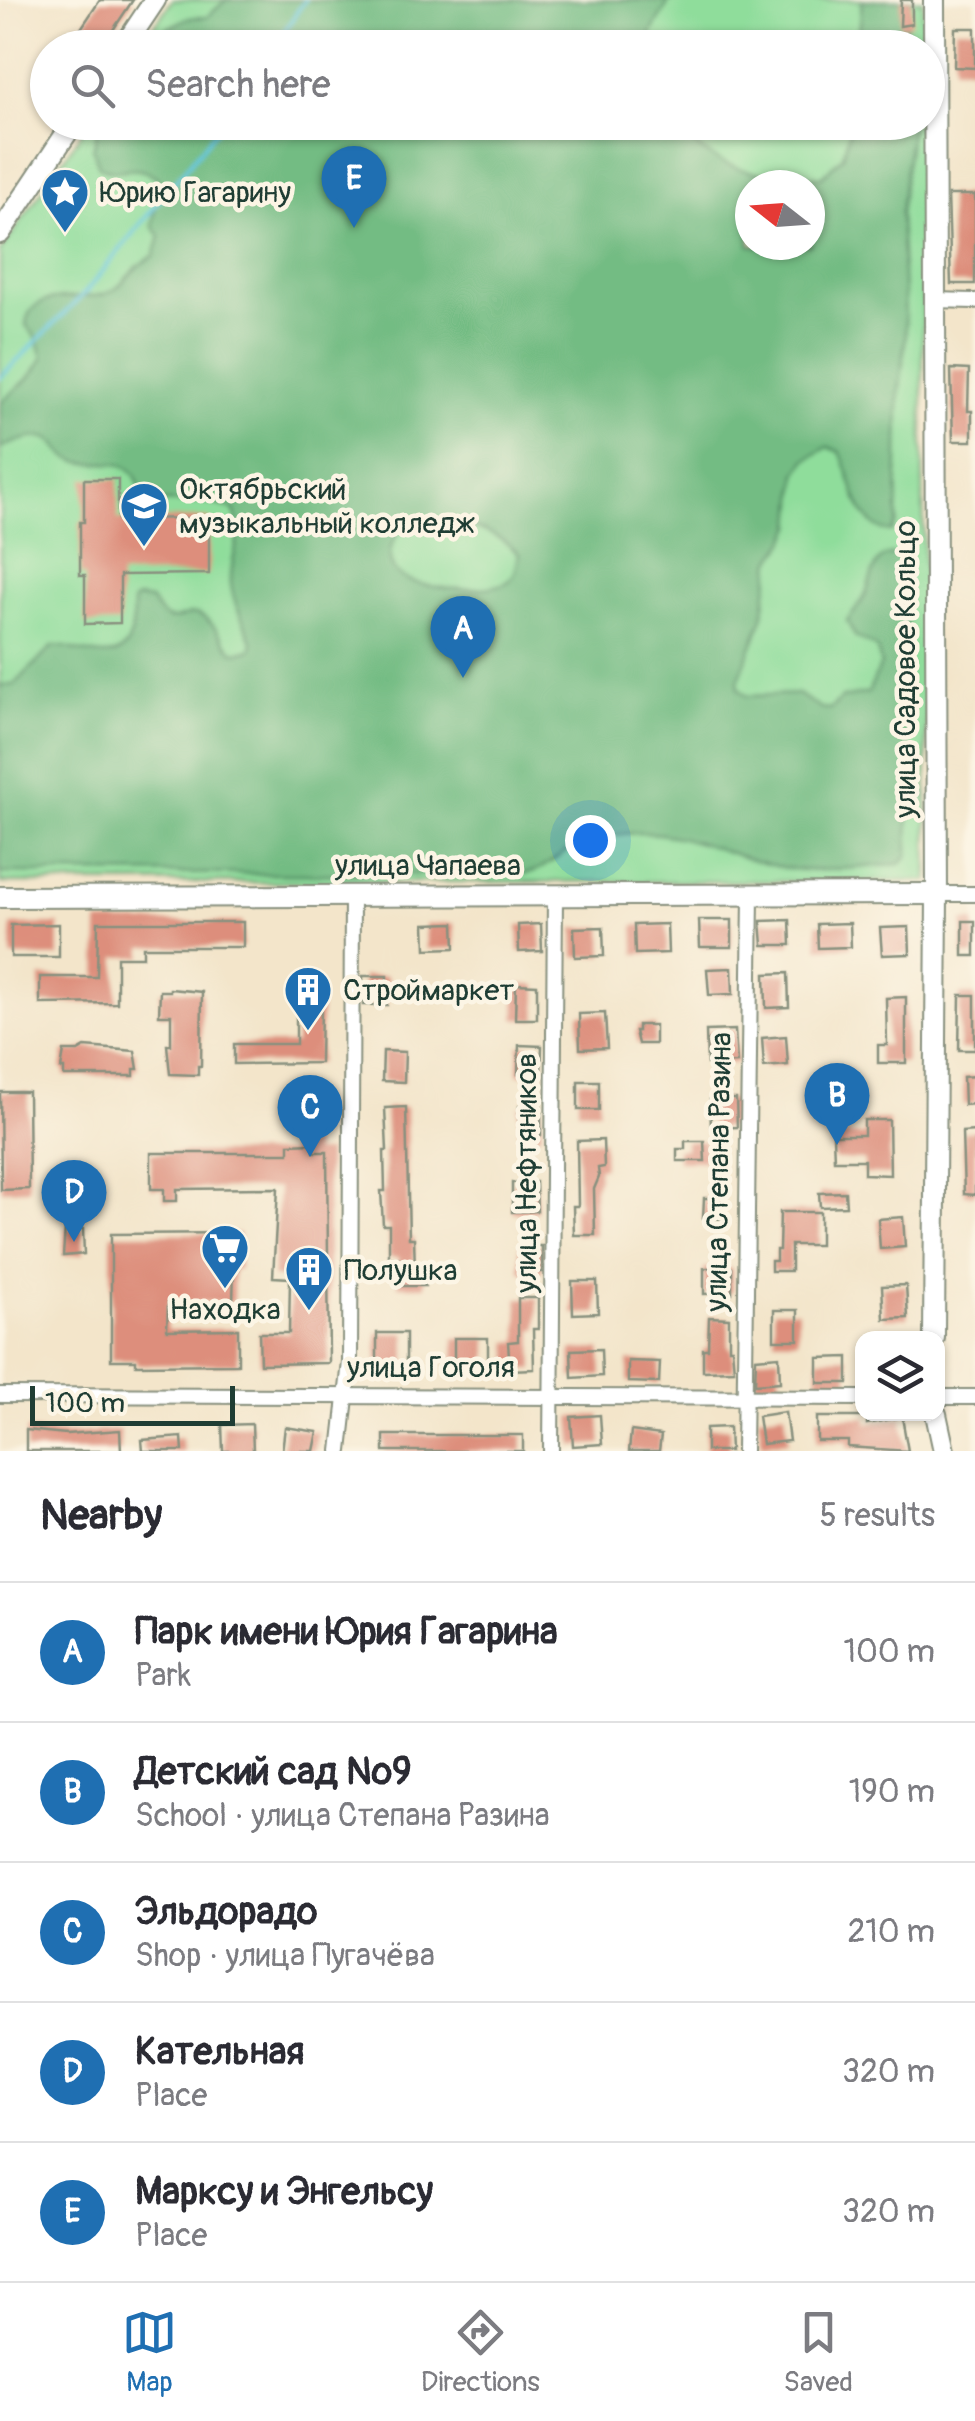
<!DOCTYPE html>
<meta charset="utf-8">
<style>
:root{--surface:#fff;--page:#f7f7f7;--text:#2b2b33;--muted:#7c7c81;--line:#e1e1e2;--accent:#1f6fb2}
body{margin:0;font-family:Pangolin,sans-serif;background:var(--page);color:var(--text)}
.controls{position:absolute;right:30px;bottom:30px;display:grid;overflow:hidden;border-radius:20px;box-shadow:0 2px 8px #0004}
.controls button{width:90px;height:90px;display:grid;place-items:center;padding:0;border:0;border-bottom:2px solid var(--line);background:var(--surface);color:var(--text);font:50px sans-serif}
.compass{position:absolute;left:735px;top:170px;width:90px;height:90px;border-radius:50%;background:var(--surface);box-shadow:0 2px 8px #0004;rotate:287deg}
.scale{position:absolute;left:30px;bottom:25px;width:205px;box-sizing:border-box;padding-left:10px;border:5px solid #1f3d34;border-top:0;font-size:28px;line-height:35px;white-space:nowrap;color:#1f3d34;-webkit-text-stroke:8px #fcf5e5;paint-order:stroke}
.you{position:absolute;left:590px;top:840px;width:35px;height:35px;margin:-25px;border:8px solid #fff;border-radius:50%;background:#1a73e8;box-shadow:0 0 0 15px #1a73e833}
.badge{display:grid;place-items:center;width:65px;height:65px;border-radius:50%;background:var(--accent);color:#fff;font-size:32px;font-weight:700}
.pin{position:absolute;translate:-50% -82px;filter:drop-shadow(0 2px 5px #0008)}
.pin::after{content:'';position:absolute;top:52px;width:35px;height:30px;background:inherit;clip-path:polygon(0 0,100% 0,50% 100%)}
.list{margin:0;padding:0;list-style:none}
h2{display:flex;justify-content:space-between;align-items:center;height:130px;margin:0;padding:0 40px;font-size:42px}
h2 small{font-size:32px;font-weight:400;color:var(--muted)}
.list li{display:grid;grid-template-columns:65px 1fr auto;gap:30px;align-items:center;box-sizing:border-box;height:140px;padding:0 40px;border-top:2px solid var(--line)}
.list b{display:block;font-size:38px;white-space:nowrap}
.list p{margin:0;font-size:32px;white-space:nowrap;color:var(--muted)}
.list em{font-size:32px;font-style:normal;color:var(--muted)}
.icon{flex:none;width:55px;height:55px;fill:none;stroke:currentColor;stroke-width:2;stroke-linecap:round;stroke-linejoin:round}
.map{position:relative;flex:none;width:975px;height:1451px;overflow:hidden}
.search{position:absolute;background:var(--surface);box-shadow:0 2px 8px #0004;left:30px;right:30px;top:30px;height:110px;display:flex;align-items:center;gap:25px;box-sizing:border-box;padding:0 35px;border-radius:55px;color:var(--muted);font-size:38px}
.sheet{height:830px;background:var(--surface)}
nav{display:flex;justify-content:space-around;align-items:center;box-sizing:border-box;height:140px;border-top:2px solid var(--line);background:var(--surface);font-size:28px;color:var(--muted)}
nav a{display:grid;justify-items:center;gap:5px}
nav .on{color:var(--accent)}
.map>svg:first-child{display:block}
</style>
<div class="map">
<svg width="975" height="1451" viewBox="0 0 975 1451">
<rect width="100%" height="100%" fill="#fcf5e5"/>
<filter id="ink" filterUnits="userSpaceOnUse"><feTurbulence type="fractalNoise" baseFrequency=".01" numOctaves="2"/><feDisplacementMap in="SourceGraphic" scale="20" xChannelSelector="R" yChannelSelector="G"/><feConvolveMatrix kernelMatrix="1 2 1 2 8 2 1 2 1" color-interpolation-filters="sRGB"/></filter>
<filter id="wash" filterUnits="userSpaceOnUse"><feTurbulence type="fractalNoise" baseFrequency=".0048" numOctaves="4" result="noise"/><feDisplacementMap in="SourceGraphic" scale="40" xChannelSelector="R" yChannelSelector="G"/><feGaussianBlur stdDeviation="2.25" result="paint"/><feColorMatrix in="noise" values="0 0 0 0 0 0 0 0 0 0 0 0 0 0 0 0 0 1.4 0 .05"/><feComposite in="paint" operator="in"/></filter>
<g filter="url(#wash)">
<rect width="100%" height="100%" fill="#f3e5ca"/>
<g fill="#8fdd9b" stroke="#578d68" stroke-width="2.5" fill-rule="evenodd">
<polygon points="172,0 923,0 923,47 139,48"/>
<path d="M88,123H923V475L928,881L0,883V252ZM750,185H810V245H750Z"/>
</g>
<g fill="#73bc83" stroke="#497c5c" stroke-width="2.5" fill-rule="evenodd">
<polygon points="226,0 670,0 651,33 651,47 150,47 161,32 187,18 207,17"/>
<polygon points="862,0 904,0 907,47 858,48"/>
<path d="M99,122L671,123C719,174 755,175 822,177L843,156L851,123H912L900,214L906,334L899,396L897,522L892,532C856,529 853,477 840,452L828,447L806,460L797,474L793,526L785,543L772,560L763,618L738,681L739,689L747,696L798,694L821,708L830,709L843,698L868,693L881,664L877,648L855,636L847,621C854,612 862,603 866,593C874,573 874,549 902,556L906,574L909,797L908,855L900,864C868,866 825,873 793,869C740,863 692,831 637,833C618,834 585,837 570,849C550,862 542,872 516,875L0,873V685H14L53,646C65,645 74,650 85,652C132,664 133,639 133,601L138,598L150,600C156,606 159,614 166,618C178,623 188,610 199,615C215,621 222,641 234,652L251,650L253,645C247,623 233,607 231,584C229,555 245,541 234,511C207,496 180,507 151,500C138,496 141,477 129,469C111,457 89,469 69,458C60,453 57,441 45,438C31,435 13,443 0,448V404C16,387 33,379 43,358L38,340L26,325C29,288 79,302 105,294C125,288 129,267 154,256L160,236L152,226L159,189L157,177C129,161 123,177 99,167L93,149ZM810,185V245H750V185ZM432,521C470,527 490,526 519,554C517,564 516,577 507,582C487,594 403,591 393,568C386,554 392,543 399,531Z"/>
</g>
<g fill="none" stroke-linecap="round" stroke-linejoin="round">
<g stroke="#61c6df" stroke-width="4">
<polyline points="273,48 305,0"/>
<polyline points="0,378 85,293 223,122"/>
</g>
</g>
<g id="blocks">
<g fill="#dd8e7c">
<polygon points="100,0 133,0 101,48 68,48"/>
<polygon points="901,0 912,0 912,24 900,26"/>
<polygon points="955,28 975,28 975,68 954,67"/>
<polygon points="948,195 975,195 975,284 951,284"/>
<polygon points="951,369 969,370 968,411 972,411 972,441 953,441"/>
<polygon points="84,479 118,479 118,519 209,518 209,574 120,575 120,623 85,624 85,575 80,575 80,522 84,522"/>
<polygon points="699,920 732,920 732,947 700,947"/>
<polygon points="790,920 791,945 763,945 761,921"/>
<rect x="963" y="921" width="12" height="35"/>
<polygon points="98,922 243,922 243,947 143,947 143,957 117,957 117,1003 40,1004 40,977 97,977"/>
<polygon points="454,923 455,948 426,949 425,924"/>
<polygon points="850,923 851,947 818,948 817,924"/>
<polygon points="59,924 59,957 11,957 11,925"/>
<polygon points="541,924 542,951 519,952 518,925"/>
<polygon points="667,924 668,953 635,954 634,925"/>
<polygon points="603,927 604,956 575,957 574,928"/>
<polygon points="909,927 910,954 882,955 880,928"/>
<polygon points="732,968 733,994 709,995 707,969"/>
<polygon points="788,973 789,1007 766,1008 765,974"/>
<rect x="363" y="976" width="24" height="29"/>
<polygon points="516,984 537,985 537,1019 515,1019"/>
<polygon points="170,989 202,992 201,1066 198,1066 198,1075 170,1074 167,1045 171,1045 171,1015 159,1015 160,991 170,991"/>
<polygon points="960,995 975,995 975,1050 959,1050"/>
<polygon points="906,997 906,1063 878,1063 878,1045 887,1045 886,998"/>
<polygon points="296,1004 321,1004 320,1063 234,1064 234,1044 296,1044"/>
<polygon points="605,1013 607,1048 580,1049 579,1014"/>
<polygon points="638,1025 655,1025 655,1044 638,1044 635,1031 638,1031"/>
<polygon points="735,1030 737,1063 707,1064 706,1031"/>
<polygon points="786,1036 788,1065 764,1067 762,1038"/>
<polygon points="519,1045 542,1046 541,1075 518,1074"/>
<polygon points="85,1047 135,1051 138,1069 134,1069 134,1076 64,1076 64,1069 61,1069 64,1051 78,1051"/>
<polygon points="383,1051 405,1052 404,1082 382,1081"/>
<polygon points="975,1076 975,1104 964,1105 963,1077"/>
<rect x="578" y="1081" width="21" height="29"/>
<polygon points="0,1092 28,1092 29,1189 1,1190"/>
<polygon points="710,1099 736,1099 737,1127 711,1128"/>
<rect x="519" y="1106" width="22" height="29"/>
<polygon points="406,1107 409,1238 414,1238 415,1270 425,1270 425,1286 398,1286 399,1258 389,1258 389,1225 383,1225 381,1191 385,1191 384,1151 387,1151 385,1108"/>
<polygon points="864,1120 889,1120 890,1175 864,1174 864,1160 834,1160 833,1135 864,1135"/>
<polygon points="975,1131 975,1195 964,1194 962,1132"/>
<polygon points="603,1140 604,1167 598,1168 599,1177 594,1189 595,1235 574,1235 573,1206 578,1206 577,1141"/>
<polygon points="685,1141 704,1141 705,1161 677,1161 677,1149 685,1149"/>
<polygon points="314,1143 314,1152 327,1152 329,1363 260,1364 259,1333 289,1333 290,1278 273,1277 278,1188 177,1189 177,1201 164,1201 164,1189 151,1189 151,1153 289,1153 289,1144"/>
<polygon points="536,1182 537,1211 512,1212 512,1183"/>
<polygon points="845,1192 846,1206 820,1207 819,1193"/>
<polygon points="704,1198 722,1198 722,1219 703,1218"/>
<polygon points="780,1212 820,1212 820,1245 791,1245 791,1271 771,1271 771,1261 776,1261 776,1250 779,1250"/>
<polygon points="903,1217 905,1247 880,1249 878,1219"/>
<polygon points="65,1228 83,1229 84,1254 63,1256"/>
<polygon points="239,1233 239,1269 234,1269 233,1302 168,1302 167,1330 238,1329 238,1364 136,1365 136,1360 111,1360 111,1234"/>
<polygon points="519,1246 542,1246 542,1272 520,1272"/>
<polygon points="704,1268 732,1268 732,1293 704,1294"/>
<polygon points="572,1281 597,1281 598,1313 573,1314"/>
<polygon points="906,1285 908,1318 884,1319 882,1286"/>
<polygon points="518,1298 538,1298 538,1329 533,1329 534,1369 510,1370 508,1342 518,1341"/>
<rect x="774" y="1310" width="24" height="30"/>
<polygon points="709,1317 729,1318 729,1348 732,1348 734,1370 703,1371 703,1349 708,1349"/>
<rect x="377" y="1333" width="29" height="36"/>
<rect x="454" y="1338" width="34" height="33"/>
<polygon points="601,1349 602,1376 572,1378 571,1350"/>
<polygon points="779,1356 780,1382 755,1384 756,1358"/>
<polygon points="848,1357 848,1383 818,1383 818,1358"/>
<polygon points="628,1361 660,1362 659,1383 628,1382"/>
<polygon points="785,1412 789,1441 762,1444 758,1416"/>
<polygon points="600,1415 602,1444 573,1446 571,1417"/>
<polygon points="817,1417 867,1417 867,1424 902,1417 908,1451 848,1447 848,1441 817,1441"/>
<polygon points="252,1424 253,1451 223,1451 222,1425"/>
<polygon points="285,1427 318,1432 314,1451 282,1451"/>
<polygon points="729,1427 730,1451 706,1451 706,1428"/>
<polygon points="26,1430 66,1434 120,1430 121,1451 26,1451"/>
<polygon points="631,1431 661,1435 659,1451 629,1451"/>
<rect x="384" y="1435" width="139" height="16"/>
<polygon points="182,1437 183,1451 143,1451 142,1440"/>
</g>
</g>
</g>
<g filter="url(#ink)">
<use href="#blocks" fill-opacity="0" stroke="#89917f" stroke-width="2.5"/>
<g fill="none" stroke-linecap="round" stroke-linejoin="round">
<g stroke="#89917f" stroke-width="18">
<g id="street">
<polyline points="932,300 975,301"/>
<polyline points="937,894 975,894"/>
<polyline points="0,1395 862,1398"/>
<polyline points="938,1397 975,1397"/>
<polyline points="340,1451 350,1362 352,894"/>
<polyline points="551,1451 555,896"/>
<polyline points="744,1451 751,895"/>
</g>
</g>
<g stroke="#89917f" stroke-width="24">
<g id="secondary">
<polyline points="934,0 937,894 934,1338"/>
<polyline points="123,48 155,0"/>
<polyline points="0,233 74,122"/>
<polyline points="0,897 937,894"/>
<polyline points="936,1414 944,1451"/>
</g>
</g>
<use href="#street" stroke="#fff" stroke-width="14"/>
<use href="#secondary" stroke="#fff" stroke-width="20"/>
</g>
</g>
<defs>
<g id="sight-pin" transform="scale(2.5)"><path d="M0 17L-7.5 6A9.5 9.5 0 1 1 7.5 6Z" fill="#1f6fb2" stroke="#fcf5e5"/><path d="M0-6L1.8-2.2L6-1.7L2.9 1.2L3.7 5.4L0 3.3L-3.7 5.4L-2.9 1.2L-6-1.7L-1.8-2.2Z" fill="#fff"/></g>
<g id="university-pin" transform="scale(2.5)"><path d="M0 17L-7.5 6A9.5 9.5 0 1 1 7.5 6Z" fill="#1f6fb2" stroke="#fcf5e5"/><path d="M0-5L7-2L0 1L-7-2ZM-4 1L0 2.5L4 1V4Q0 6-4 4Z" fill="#fff"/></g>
<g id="building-pin" transform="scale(2.5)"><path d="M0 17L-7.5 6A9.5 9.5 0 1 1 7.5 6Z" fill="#1f6fb2" stroke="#fcf5e5"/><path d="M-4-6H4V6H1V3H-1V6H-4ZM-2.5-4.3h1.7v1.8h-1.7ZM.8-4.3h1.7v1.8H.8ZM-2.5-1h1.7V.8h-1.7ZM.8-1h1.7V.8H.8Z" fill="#fff"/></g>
<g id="supermarket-pin" transform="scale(2.5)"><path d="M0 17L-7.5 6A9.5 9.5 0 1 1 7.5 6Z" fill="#1f6fb2" stroke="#fcf5e5"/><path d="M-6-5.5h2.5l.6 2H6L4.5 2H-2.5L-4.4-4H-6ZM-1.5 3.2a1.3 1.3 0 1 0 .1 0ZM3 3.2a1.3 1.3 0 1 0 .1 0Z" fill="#fff"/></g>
</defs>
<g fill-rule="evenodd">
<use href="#sight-pin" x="65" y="192"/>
<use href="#university-pin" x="144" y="506"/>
<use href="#building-pin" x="308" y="990"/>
<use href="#supermarket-pin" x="225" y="1248"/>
<use href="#building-pin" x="309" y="1270"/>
</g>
<g text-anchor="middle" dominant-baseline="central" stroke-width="9" stroke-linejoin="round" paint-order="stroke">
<g font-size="30" fill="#1f3d34" stroke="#fcf5e5" text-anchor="start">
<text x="100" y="192">Юрию Гагарину</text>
<text x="179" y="489">Октябрьский<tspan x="179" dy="34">музыкальный колледж</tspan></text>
<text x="343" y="990">Строймаркет</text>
<text x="344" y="1270">Полушка</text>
<text x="225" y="1309" text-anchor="middle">Находка</text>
</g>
<g font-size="30" fill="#1f3d34" stroke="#fcf5e5">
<text transform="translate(905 669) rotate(-90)">улица Садовое Кольцо</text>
<text x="428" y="865">улица Чапаева</text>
<text transform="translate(719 1172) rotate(-89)">улица Степана Разина</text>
<text transform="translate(526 1173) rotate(-90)">улица Нефтяников</text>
<text x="431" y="1367">улица Гоголя</text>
</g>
</g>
</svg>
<div class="controls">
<button><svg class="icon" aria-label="layers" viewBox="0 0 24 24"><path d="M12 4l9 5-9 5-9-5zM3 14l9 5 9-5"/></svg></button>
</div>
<svg class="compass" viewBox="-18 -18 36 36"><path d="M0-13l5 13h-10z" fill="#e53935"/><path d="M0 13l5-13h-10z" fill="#7c7c81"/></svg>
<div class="scale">100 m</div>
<div class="you"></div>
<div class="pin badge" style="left:463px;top:678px">A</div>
<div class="pin badge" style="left:837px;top:1145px">B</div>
<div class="pin badge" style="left:310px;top:1157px">C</div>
<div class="pin badge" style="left:74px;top:1242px">D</div>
<div class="pin badge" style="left:354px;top:228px">E</div>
<div class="search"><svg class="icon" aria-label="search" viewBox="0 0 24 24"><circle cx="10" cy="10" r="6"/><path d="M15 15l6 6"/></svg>Search here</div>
</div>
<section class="sheet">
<h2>Nearby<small>5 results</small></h2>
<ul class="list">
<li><span class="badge">A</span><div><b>Парк имени Юрия Гагарина</b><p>Park</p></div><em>100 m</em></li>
<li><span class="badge">B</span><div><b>Детский сад №9</b><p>School · улица Степана Разина</p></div><em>190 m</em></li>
<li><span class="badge">C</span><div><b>Эльдорадо</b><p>Shop · улица Пугачёва</p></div><em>210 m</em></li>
<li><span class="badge">D</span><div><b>Кательная</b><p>Place</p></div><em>320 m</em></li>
<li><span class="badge">E</span><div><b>Марксу и Энгельсу</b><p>Place</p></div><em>320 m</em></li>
</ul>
</section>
<nav>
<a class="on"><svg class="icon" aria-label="map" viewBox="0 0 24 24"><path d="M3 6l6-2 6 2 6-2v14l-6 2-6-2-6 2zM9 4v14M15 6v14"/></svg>Map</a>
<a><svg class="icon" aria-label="directions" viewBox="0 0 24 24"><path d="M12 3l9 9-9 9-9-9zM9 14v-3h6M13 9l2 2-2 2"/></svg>Directions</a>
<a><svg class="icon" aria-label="saved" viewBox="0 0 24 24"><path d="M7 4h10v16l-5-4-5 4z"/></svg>Saved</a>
</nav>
